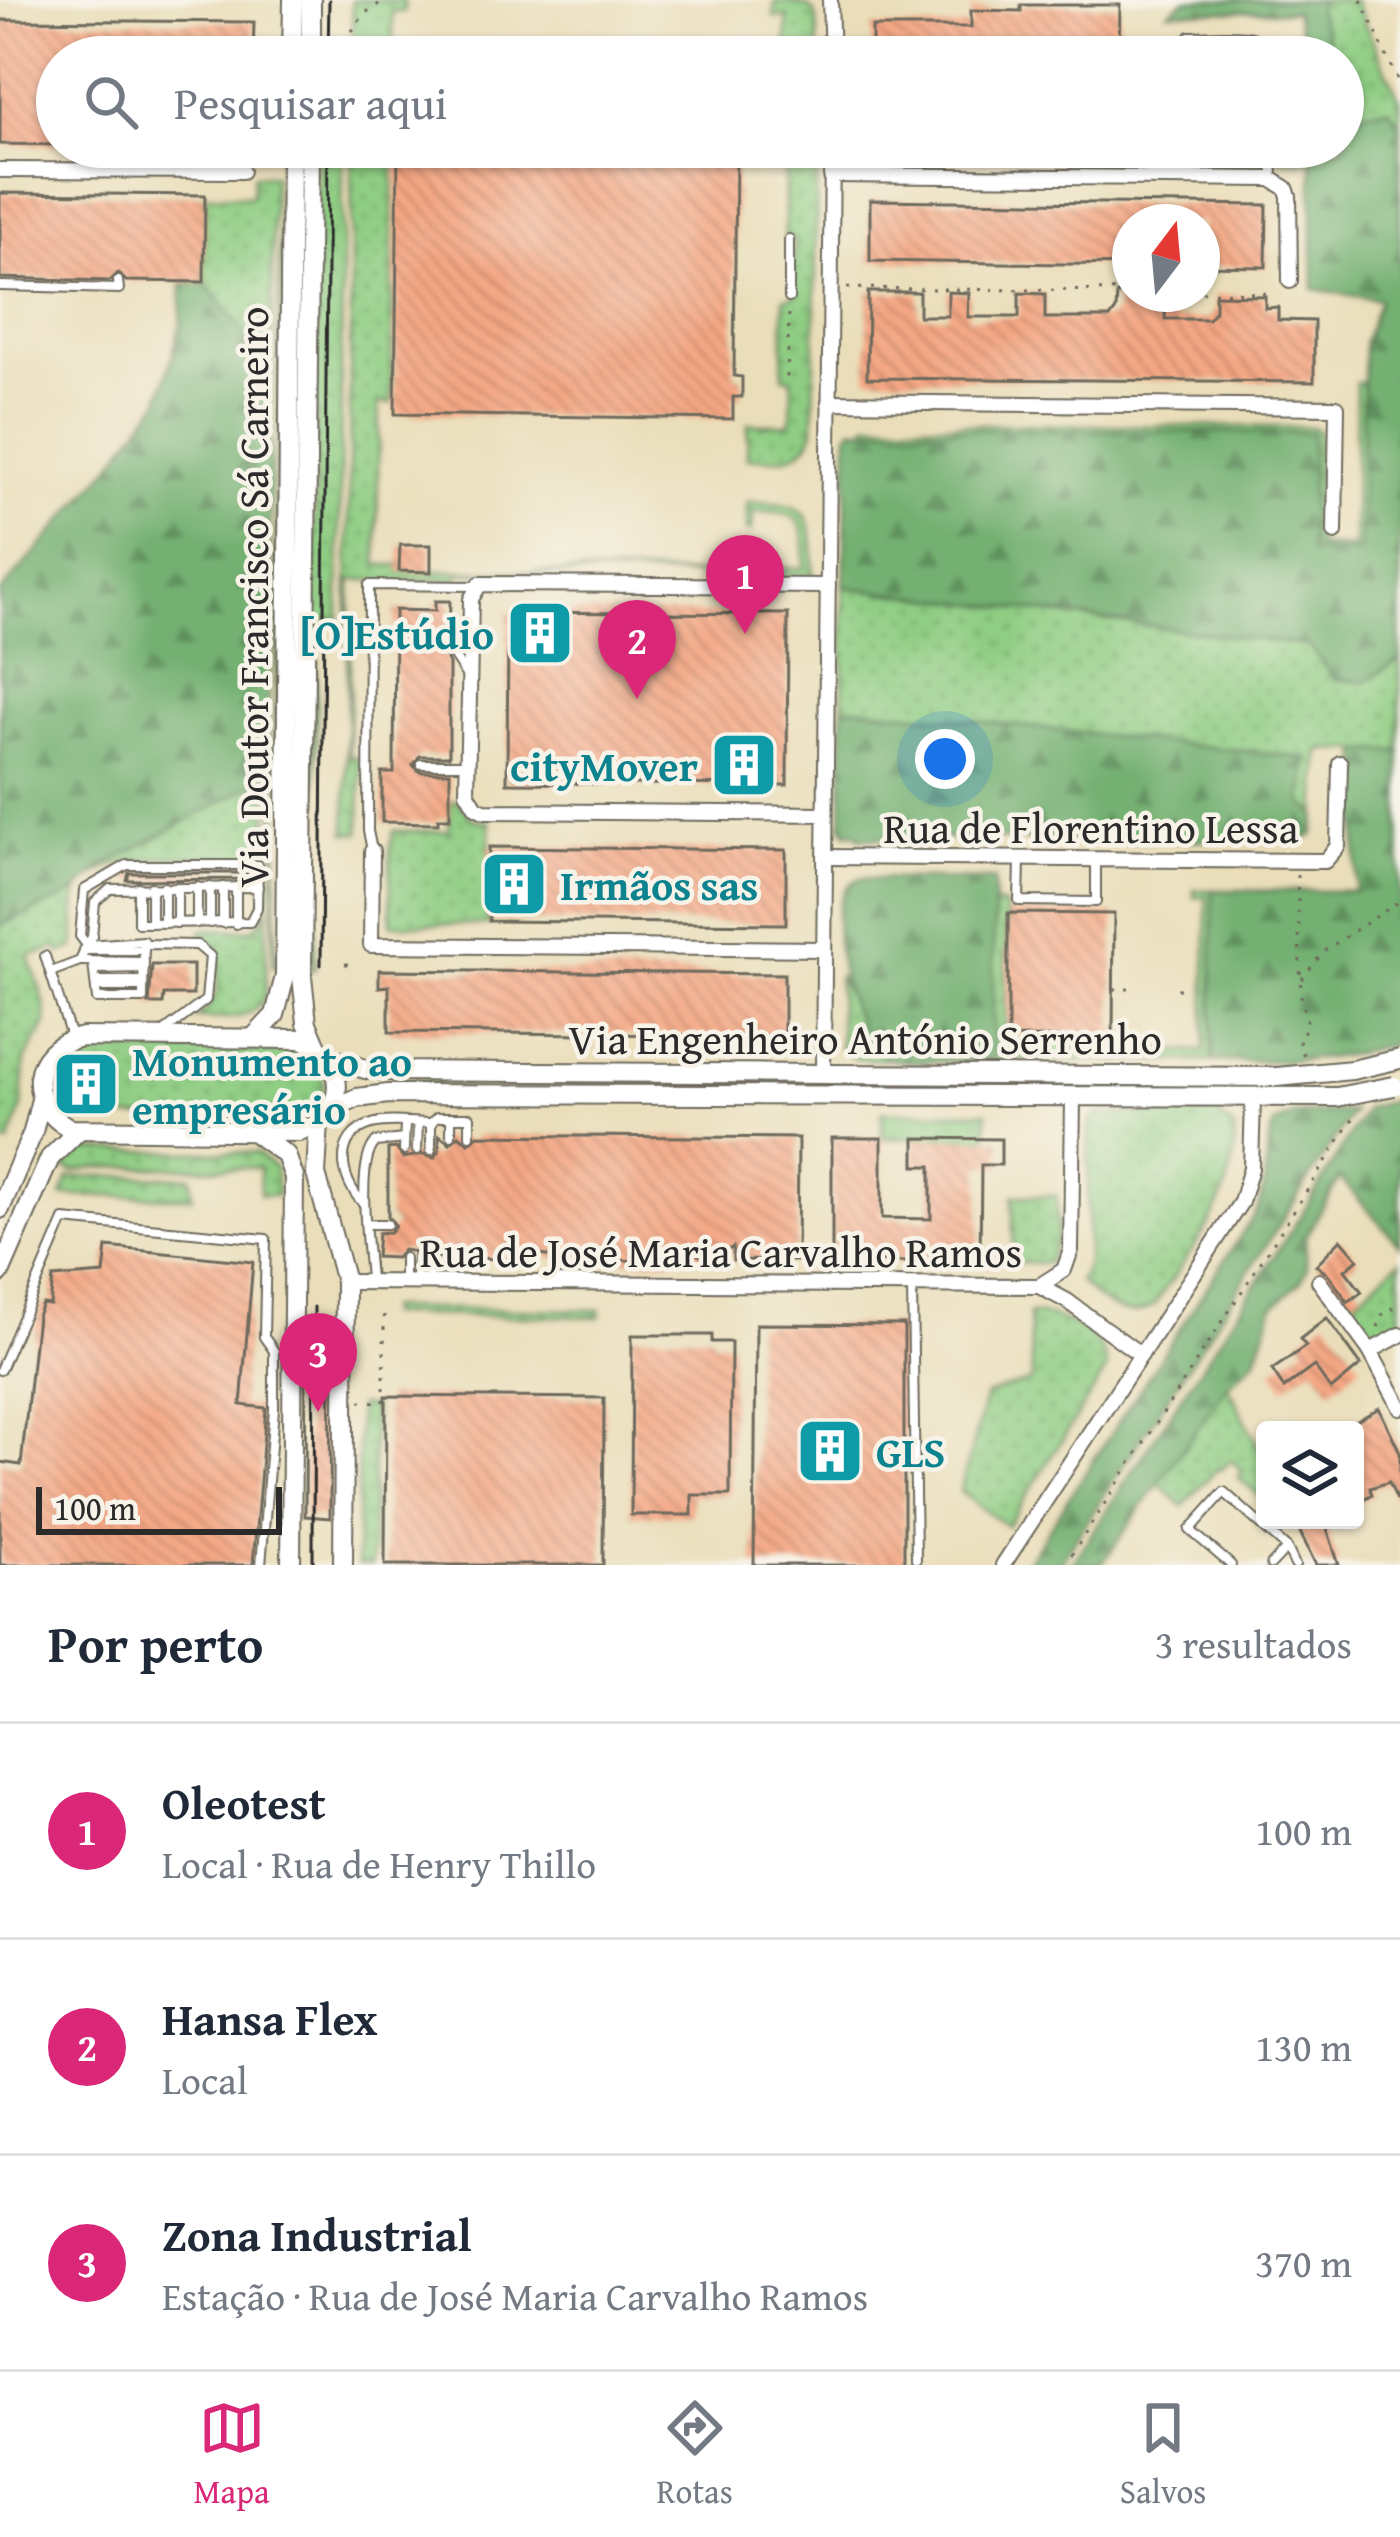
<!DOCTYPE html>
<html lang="pt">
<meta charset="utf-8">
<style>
:root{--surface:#fff;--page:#f6f6f7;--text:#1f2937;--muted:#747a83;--line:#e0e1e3;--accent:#db2777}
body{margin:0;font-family:"Gentium Book Plus",serif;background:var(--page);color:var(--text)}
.controls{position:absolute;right:36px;bottom:36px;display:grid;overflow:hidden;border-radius:12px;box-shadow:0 3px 9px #0004}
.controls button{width:108px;height:108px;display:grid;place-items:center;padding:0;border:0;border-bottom:3px solid var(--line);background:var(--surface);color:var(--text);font:60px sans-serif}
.compass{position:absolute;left:1112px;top:204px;width:108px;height:108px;border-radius:50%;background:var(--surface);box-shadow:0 3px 9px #0004;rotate:16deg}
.scale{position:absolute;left:36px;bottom:30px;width:246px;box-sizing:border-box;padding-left:12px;border:6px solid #2b2b2b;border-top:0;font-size:33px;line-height:42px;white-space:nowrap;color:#2b2b2b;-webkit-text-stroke:9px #f7f3e8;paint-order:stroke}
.you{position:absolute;left:945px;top:759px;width:42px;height:42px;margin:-30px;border:9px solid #fff;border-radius:50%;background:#1a73e8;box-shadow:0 0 0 18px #1a73e833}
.badge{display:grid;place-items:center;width:78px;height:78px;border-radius:50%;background:var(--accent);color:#fff;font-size:39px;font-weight:700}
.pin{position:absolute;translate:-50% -99px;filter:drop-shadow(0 3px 6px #0008)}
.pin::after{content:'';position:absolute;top:63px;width:42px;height:36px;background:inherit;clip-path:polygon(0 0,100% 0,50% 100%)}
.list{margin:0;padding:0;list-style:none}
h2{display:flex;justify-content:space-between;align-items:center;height:156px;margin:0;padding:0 48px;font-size:51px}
h2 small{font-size:39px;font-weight:400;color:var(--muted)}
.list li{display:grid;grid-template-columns:78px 1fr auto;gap:36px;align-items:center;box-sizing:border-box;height:216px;padding:0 48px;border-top:3px solid var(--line)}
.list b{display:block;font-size:45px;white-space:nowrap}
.list p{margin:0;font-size:39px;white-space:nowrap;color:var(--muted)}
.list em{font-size:39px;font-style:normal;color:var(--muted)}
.icon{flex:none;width:66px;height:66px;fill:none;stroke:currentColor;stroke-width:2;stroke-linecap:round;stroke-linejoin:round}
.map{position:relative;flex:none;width:1400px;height:1565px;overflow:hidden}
.search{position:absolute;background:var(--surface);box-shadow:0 3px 9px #0004;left:36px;right:36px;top:36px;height:132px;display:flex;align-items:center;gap:30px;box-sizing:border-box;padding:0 42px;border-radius:66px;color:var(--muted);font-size:45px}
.sheet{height:804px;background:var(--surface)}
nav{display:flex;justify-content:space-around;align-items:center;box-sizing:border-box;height:168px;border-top:3px solid var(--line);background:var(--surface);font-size:33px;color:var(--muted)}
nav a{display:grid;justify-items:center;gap:6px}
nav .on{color:var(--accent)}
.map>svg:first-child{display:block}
</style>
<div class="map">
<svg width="1400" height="1565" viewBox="0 0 1400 1565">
<defs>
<pattern id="grass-dots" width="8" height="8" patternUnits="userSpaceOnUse" patternTransform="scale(3)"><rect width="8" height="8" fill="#8fcd83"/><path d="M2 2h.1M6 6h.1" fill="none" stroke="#7cb071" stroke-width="1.8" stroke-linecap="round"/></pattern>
<pattern id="forest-firs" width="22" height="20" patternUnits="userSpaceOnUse" patternTransform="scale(3)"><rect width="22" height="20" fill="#73b071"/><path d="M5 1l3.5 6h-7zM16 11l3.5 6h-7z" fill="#5f8f5d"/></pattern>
<pattern id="building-back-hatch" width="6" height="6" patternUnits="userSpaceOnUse" patternTransform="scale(3)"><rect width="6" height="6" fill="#f5a784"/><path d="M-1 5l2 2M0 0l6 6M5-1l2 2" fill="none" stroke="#c7886c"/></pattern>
</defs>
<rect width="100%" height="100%" fill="#f7f3e8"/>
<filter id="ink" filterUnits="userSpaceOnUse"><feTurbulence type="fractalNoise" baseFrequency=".00833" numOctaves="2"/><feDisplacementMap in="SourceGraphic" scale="24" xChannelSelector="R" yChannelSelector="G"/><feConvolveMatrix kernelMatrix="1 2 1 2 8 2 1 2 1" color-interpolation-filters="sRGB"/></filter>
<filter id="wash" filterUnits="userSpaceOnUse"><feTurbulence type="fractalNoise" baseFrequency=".004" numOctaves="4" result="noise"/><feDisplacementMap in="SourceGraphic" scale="48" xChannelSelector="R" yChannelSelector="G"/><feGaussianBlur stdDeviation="2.7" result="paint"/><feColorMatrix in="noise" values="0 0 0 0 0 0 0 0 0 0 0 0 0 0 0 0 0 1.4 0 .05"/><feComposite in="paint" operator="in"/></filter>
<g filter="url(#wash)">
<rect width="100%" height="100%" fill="#eadeba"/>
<g fill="url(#grass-dots)" stroke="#5d7c57" stroke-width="3">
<polygon points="352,0 404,0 404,12 392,12 394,57 353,57"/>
<polygon points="1322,0 1354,0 1400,100 1400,125 1389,108 1358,112 1343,85 1343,57 1333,57 1317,10"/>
<path d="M775,2C823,2 818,14 817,57H786L787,17H774Z"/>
<polygon points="280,147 283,147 276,967 273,967"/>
<polygon points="318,147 343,147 339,619 318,620 315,969 311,970"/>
<path d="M352,147H394L391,403H379L377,565H399L400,571L746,574L747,568H804C805,519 805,512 753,512L752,531H747V502C813,502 814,514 813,576L459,573L458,580H351L349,757L361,758L360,833H346Z"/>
<path d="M793,152H817L814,429C804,463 778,459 747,458L748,424H791L792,378L783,377L784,298L793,297L794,240L785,239V157H792Z"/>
<polygon points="253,175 273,175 271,429 243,329 204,282 205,195 252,196"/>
<polygon points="1356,383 1363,383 1361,553 1310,552 1311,433 867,429 867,423 1313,427 1319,432 1317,546 1354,548"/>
<polygon points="844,587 1310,646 1334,679 1364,682 1400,660 1400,751 1320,750 1317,816 1303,803 1307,758 843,706"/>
<path d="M268,776L266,994C253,1024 224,1018 196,1018C223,1001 218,978 219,949L202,936V929L252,930L263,919V867L260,861C223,854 95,850 78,891C72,907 77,930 74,948L61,953L58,947L29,956L45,1005L46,1024L25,1060L22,1108L9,1144L2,1141L0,1145V926L72,894L102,867Z"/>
<polygon points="450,801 457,801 472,819 490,822 489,925 391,924 390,847 394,831 449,831"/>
<polygon points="1194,890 1213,890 1212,1061 993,1060 994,905 1004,905 1006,910 1005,1041 1118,1042 1119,1050 1205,1051 1207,898 1194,897"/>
<polygon points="838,975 874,1047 889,1059 856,1059 840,1048"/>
<path d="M83,1050L294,1051C333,1061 334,1108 294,1119L81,1117L59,1104L52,1082L63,1059Z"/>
<polygon points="394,1080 876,1083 876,1087 394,1084"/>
<polygon points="882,1112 987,1112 987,1139 882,1138"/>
<path d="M1101,1114H1217L1234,1129C1240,1197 1191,1249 1155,1304C1125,1326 1102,1302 1079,1282L1087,1264L1089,1129L1092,1119Z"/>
<polygon points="87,1150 257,1153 275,1168 277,1196 260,1195 259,1168 99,1167 74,1172 64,1168 74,1155"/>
<polygon points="99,1176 191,1177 192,1197 62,1196 69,1178"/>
<polygon points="1013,1196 1057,1196 1057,1240 1047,1263 1009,1263 1009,1255 999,1255 999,1252 1013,1251"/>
<polygon points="1400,1260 1400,1323 1370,1335 1349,1306"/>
<polygon points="387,1308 600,1310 600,1317 387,1315"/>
<path d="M1029,1314C1061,1314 1104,1333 1107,1369L1007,1526L960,1492L986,1395L1032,1381Z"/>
<polygon points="1228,1385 1265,1460 1265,1501 1238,1477 1243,1471 1231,1460 1221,1470 1218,1468 1183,1506 1157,1482"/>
<polygon points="358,1406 373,1407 372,1565 357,1565"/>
</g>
<g fill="url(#forest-firs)" stroke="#4f6e4e" stroke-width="3">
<polygon points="1185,0 1322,0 1317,10 1333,57 1308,57 1294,11 1169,12"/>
<polygon points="1343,85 1358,112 1389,108 1400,125 1400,660 1364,682 1334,679 1309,646 844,587 848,434 852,428 1312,433 1310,552 1360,552 1364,342 1379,300 1314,289 1312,160 1277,159 1276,149 1343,147"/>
<polygon points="182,282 204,282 243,329 271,429 268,776 102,867 72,894 0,926 0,593 110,467 160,400 181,324"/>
<polygon points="843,706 1308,758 1303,802 1317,816 1314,834 1301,841 859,838 859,834 848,833 842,827"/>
<path d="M1359,751H1400V1029L1393,1044C1333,1063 1274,1062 1212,1061L1213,890L1356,891Z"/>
<path d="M862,878L994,880L993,1060C971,1059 906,1065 889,1059C848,1043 810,890 862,878Z"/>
<polygon points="1400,1099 1400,1245 1340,1178 1305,1237 1307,1267 1301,1281 1274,1305 1256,1359 1228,1385 1101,1565 1071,1565 1307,1206 1366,1108"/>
<path d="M1353,1111L1059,1565H1025L1258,1209C1269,1181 1263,1151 1274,1125L1293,1115Z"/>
</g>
<g id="blocks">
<g fill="url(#building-back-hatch)">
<polygon points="1021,5 1120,5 1119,57 872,57 872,27 971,27 971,10 1021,11"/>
<polygon points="0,20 254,22 253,57 57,57 57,145 0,144"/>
<polygon points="398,147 736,147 734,376 742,377 742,397 733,397 733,419 395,414"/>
<polygon points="0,193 205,195 204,282 126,281 118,273 110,281 0,278"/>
<polygon points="870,200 1267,205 1266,267 1202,266 1202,222 1130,222 1130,265 870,261"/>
<polygon points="868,292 919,292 919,316 948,316 948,292 969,293 968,317 1019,317 1019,293 1045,294 1045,318 1110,318 1116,310 1117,294 1166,295 1165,319 1208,319 1215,311 1215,295 1265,296 1265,308 1278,307 1278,320 1314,321 1314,382 867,378"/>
<polygon points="400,545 431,545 431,572 399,571"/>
<polygon points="435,601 450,601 449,641 441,648 449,664 449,756 420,756 413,765 420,772 450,772 450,818 438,818 438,823 382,822 382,773 394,773 395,610 435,611"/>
<polygon points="508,612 788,614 787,785 507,783"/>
<polygon points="489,847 786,850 786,924 489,921"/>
<polygon points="129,873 250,873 249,879 127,880"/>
<polygon points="1008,913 1114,914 1113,1038 1008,1037"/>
<polygon points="152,965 193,965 193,995 164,995 163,1004 149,1004"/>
<polygon points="379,970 784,974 784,1036 389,1032 389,986 379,987"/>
<polygon points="439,1135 450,1143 459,1135 469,1143 478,1135 798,1138 797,1261 733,1260 733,1247 709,1261 684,1247 683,1255 671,1255 671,1261 597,1260 597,1254 571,1254 560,1259 536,1254 523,1254 523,1259 438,1258 429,1250 424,1253 403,1250 396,1258 376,1257 378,1233 390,1232 395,1225 388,1216 388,1149 396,1148 403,1158 424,1154 434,1158 439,1151"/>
<polygon points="832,1138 882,1138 882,1218 931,1219 931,1166 915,1166 915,1138 1001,1139 1001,1165 981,1165 980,1263 832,1261"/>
<polygon points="1341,1239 1358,1259 1345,1270 1362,1292 1348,1302 1328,1274 1316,1265"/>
<polygon points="107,1247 253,1262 241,1405 266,1408 253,1565 0,1565 0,1462 21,1465 37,1316 42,1304 50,1305 53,1278 104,1274"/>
<polygon points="1327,1318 1361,1365 1331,1390 1314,1366 1284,1388 1272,1370 1306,1346 1300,1339"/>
<polygon points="756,1324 904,1325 904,1565 754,1565"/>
<polygon points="306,1335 331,1335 330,1518 305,1516"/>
<polygon points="632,1335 712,1335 712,1342 731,1342 730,1495 692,1495 692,1515 631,1515"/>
<polygon points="386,1396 604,1398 603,1565 385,1565"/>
<polygon points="1379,1408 1400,1452 1400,1507 1389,1482 1370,1488 1372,1495 1355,1502 1355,1422"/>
<polygon points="1294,1520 1309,1520 1313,1528 1325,1522 1339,1565 1316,1565"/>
</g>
</g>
</g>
<g filter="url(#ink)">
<use href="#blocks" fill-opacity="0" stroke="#6e6a5d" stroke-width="3"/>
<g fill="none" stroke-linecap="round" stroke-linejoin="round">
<g stroke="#6e6a5d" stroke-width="12">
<g id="service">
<path d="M1190,36C1221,36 1265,28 1284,57"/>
<polyline points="1272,147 1273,180"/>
<polyline points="0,286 119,289 118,281"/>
<polyline points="789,298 789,239"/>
<polyline points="449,649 468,678"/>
<polyline points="421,764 468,764"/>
<polyline points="372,850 368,831 369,585 476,586"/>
<polyline points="1020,861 1019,901 1096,902 1096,860"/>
<polyline points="236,887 236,924"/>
<polyline points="151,923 151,887"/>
<polyline points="164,923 164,887"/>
<polyline points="177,923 177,887"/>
<polyline points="197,923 197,887"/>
<polyline points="210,923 210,887"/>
<polyline points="223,923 223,887"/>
<polyline points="144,944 197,945 210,956 206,1000 161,1034"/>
<polyline points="87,945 80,936 84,890 127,865 258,865 257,908 250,922 138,923 138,887"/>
<polyline points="87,945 92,937 95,902 110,889 258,887"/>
<polyline points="84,950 144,950"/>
<polyline points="45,956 71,1037"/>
<polyline points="80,961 144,962"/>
<polyline points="94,969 144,968"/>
<polyline points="51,972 80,961 87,945 144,941 143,999 97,999 93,963"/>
<polyline points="95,981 143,981"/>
<polyline points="96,987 143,987"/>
<polyline points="451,1135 451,1117"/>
<polyline points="404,1150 405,1123"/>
<polyline points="417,1150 418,1123"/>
<polyline points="431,1150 431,1123"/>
<path d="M363,1203C340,1180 332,1136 372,1124C390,1119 412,1123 431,1123L437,1117H470V1135"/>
<polyline points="366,1224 387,1224"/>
<path d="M370,1280C368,1249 355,1161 376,1142L404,1139"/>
<polyline points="404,1280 404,1258"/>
<polyline points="416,1280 417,1258"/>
<polyline points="429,1280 430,1258"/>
<polyline points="912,1287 916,1559"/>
<polyline points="0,1370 64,1220 266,1239 264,1337 274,1351 274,1409 261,1565"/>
<polyline points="1287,1548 1295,1565"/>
<polyline points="1231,1565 1190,1530 1224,1492 1287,1548 1271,1565"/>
</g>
</g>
<g stroke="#6e6a5d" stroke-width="18">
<g id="minor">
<polyline points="830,0 832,57"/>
<polyline points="0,170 242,171"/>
<polyline points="831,175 1271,179 1286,188 1289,196 1290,281"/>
<polyline points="829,402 1337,407 1335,532"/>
<polyline points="825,814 484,811 476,807 467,792 471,599 480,584 828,586"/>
<polyline points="372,851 371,945 824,949"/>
<polyline points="825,857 1325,861 1338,846 1340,763"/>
<polyline points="823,1073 832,147"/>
<polyline points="1319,1281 1370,1351 1400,1407"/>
<polyline points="345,1282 1039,1286 1064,1270 1071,1250 1073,1098"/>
<polyline points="1039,1286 1067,1301 1141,1355"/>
<polyline points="1370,1351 1400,1335"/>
<polyline points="1003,1565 1241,1202 1251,1168 1253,1100"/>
</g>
</g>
<g stroke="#6e6a5d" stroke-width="22">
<g id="secondary">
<polyline points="311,0 311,57"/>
<polyline points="292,57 293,0"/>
<polyline points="310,147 302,976 307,1023 316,1044"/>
<path d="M82,1037L302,1039C349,1056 349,1119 299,1132L71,1129C25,1105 28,1047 82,1037Z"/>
<polyline points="253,1038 275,1015 285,976 291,147"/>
<polyline points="329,1057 365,1069 389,1071 1277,1077 1352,1070"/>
<polyline points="331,1110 357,1098 388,1094 1337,1097"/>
<polyline points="319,1122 316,1174 345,1282 343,1565"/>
<polyline points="258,1135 286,1155 294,1177 291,1565"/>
<polyline points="0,1209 33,1132 41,1099"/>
<polyline points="0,1273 50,1158 79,1130"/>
</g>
</g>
<g stroke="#6e6a5d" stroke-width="3" stroke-dasharray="3 9" stroke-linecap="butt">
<polyline points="1361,0 1400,85"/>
<polyline points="352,31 364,14 385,0"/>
<polyline points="847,288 1130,291"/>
<polyline points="1202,292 1265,293"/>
<polyline points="787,377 789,311"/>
<polyline points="1297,875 1301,995 1307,1024 1299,1043 1305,1059"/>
<polyline points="345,964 348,964"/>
<polyline points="1302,979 1324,951 1400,901"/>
<polyline points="1114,989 1132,989"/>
<polyline points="1177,989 1186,989"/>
<polyline points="1378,1327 1382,1315 1400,1304"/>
<polyline points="360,1401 384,1402 384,1308"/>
<polyline points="1065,1565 1357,1113"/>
</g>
<use href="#service" stroke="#fff" stroke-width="8"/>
<use href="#minor" stroke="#fff" stroke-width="14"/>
<use href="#secondary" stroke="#fff" stroke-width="18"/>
<g stroke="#2b2b2b" stroke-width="3">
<polyline points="328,57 329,0"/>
<polyline points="321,965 328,147"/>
<polyline points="313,1565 314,1307"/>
</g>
<g stroke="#6e6a5d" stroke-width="22" stroke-linecap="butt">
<g id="secondary-bridge">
<polyline points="1352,1070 1400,1059"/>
<polyline points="1337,1097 1394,1086"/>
</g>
</g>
<use href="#secondary-bridge" stroke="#fff" stroke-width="18"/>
</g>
</g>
<defs>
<g id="building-square" transform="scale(3.45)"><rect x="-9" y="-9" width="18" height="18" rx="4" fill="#0f9aa8" stroke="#f7f3e8"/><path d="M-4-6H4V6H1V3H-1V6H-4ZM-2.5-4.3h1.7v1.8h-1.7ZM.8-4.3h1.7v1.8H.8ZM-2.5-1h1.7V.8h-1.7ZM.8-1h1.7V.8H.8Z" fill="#fff"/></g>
</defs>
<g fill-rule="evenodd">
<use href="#building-square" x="540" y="633"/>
<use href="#building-square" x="744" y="765"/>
<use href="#building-square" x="514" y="884"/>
<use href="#building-square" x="86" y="1084"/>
<use href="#building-square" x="830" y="1451"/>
</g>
<g text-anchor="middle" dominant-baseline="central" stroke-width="9" stroke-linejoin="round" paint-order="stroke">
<g font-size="42" fill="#2b2b2b" stroke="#f7f3e8">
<text transform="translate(252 597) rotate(-90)">Via Doutor Francisco Sá Carneiro</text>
<text x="1091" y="827">Rua de Florentino Lessa</text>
<text x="865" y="1038">Via Engenheiro António Serrenho</text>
<text x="721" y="1251">Rua de José Maria Carvalho Ramos</text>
</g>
<g font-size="42" font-weight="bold" fill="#0d838f" stroke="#f7f3e8" text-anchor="start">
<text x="494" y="633" text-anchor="end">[O]Estúdio</text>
<text x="698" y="765" text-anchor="end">cityMover</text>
<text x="560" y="884">Irmãos sas</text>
<text x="132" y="1060">Monumento ao<tspan x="132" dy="48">empresário</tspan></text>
<text x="876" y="1451">GLS</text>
</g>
</g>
</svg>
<div class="controls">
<button><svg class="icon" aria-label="layers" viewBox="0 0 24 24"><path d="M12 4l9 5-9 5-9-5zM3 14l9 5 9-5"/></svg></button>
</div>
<svg class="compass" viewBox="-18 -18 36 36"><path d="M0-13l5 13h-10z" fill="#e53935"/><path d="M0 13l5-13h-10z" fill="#747a83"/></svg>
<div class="scale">100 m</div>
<div class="you"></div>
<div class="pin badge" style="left:745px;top:634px">1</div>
<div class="pin badge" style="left:637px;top:699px">2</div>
<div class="pin badge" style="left:318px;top:1412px">3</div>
<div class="search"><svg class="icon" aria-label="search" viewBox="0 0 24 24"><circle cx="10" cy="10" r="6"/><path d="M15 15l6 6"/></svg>Pesquisar aqui</div>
</div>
<section class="sheet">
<h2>Por perto<small>3 resultados</small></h2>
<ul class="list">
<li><span class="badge">1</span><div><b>Oleotest</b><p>Local · Rua de Henry Thillo</p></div><em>100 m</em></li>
<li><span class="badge">2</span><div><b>Hansa Flex</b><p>Local</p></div><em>130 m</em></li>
<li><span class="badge">3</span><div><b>Zona Industrial</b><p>Estação · Rua de José Maria Carvalho Ramos</p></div><em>370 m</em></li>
</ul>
</section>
<nav>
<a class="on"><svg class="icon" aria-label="map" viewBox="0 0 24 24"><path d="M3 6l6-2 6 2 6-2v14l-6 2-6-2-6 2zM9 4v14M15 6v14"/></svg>Mapa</a>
<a><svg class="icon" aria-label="directions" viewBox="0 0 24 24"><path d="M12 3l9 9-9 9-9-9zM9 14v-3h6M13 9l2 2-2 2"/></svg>Rotas</a>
<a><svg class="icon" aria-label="saved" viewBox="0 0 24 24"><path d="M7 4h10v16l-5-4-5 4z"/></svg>Salvos</a>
</nav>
